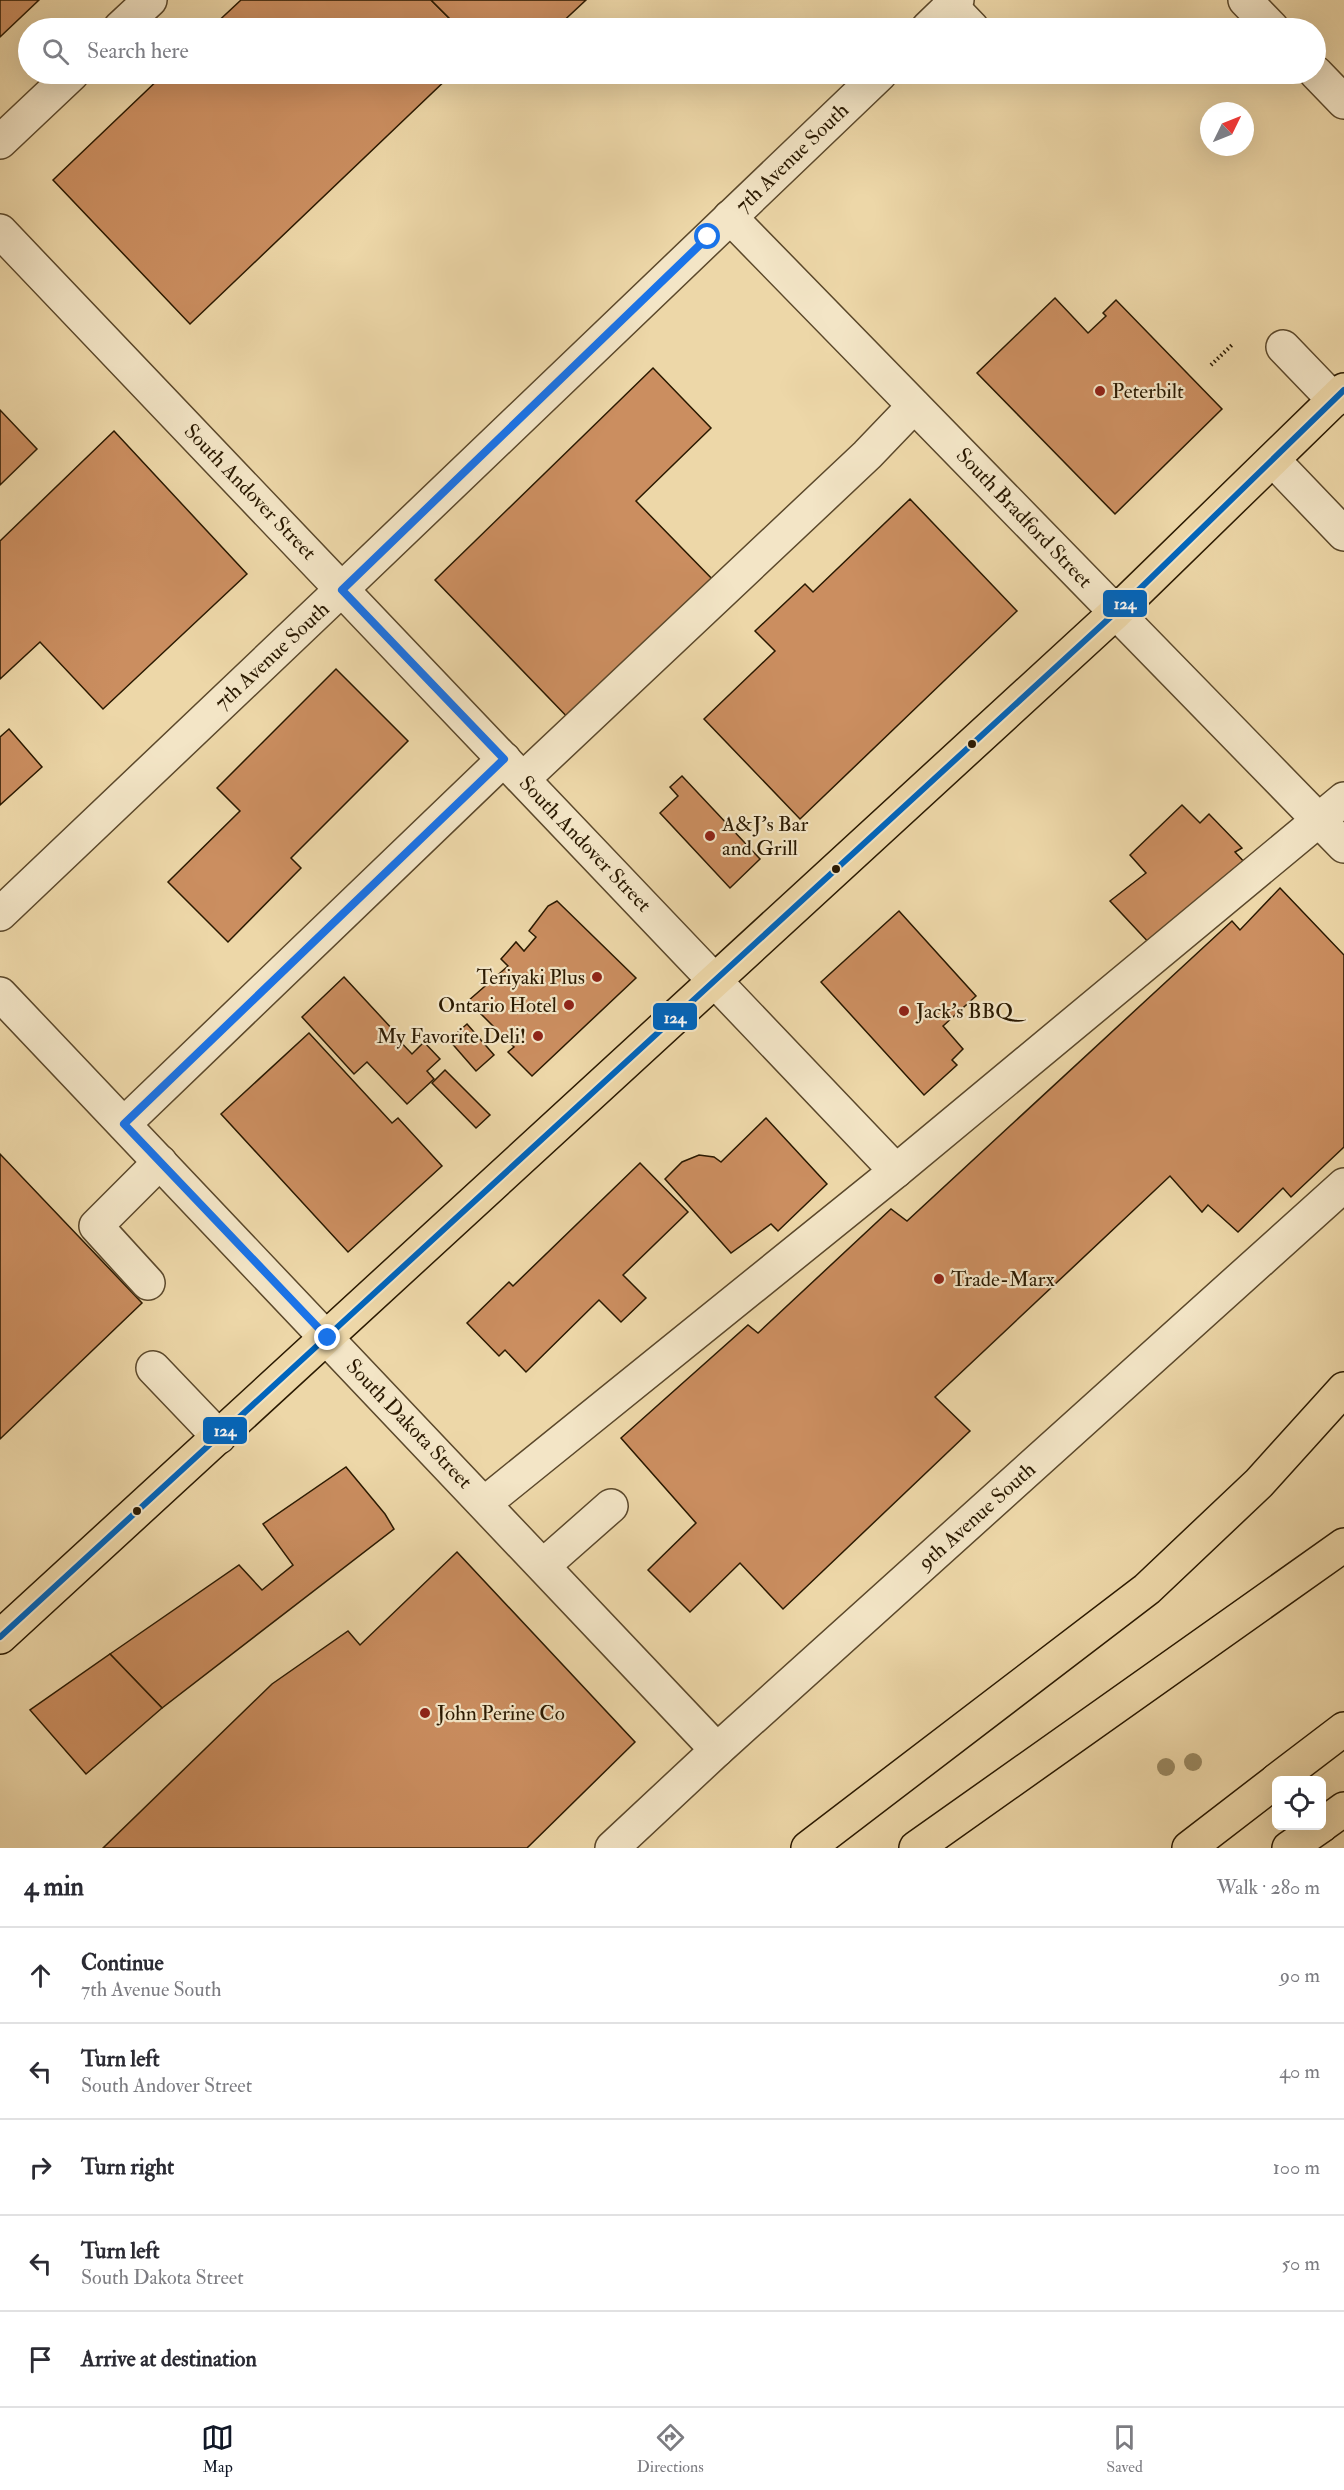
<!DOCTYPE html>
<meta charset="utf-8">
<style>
:root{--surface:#fff;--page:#f2f2f3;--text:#2b2b33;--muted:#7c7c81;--line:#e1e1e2;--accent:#111827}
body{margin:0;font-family:"IM FELL Double Pica",serif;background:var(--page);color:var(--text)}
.controls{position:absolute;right:18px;bottom:18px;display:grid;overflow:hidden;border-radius:9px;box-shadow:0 6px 24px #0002}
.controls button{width:54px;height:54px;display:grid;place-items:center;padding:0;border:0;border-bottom:2px solid var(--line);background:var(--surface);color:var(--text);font:30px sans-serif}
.compass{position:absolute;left:1200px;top:102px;width:54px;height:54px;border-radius:50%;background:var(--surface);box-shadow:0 6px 24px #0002;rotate:47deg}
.stop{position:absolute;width:18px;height:18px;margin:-14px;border:4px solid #1a73e8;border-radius:50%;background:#fff}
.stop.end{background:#1a73e8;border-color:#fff;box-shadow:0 2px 6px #0008}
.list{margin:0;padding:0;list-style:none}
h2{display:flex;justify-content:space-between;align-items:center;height:78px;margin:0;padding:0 24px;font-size:26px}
h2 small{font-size:20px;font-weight:400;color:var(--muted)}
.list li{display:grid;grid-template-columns:39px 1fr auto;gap:18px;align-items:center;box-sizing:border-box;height:96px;padding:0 24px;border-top:2px solid var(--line)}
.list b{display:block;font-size:22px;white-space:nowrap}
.list p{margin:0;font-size:20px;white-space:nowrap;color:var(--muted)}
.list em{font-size:20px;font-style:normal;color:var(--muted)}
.icon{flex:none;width:33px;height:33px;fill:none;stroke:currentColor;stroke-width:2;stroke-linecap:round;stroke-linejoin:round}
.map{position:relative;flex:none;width:1344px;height:1848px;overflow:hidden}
.search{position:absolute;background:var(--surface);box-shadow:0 6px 24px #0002;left:18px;right:18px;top:18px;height:66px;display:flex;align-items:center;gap:15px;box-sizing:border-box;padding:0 21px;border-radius:33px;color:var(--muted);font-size:22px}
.sheet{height:558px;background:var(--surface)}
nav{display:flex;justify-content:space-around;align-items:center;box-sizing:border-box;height:84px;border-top:2px solid var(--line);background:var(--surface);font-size:16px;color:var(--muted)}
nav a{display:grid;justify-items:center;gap:3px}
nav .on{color:var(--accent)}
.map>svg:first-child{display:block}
</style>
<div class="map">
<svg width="1344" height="1848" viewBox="0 0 1344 1848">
<rect width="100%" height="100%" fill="#edd7a8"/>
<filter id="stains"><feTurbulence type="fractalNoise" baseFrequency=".00333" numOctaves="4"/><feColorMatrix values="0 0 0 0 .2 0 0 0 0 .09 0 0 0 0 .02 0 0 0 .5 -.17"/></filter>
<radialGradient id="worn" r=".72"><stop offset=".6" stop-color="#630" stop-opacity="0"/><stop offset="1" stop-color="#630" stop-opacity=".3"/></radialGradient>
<g fill="#cb8e60" stroke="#2a1901" stroke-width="1.5">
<polygon points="0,0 39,0 0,37"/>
<polygon points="241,0 431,0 459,28 211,28"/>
<polygon points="431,0 586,0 556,28 459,28"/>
<polygon points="164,74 452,74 190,324 53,180"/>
<polygon points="1055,298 1088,333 1106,316 1103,313 1116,300 1222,409 1115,514 977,373"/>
<polygon points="653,368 711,428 636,501 718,585 575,725 435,580"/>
<polygon points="0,410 37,449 0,485"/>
<polygon points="114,431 247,574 103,709 40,642 0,679 0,541"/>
<polygon points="910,499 1017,611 800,819 704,719 775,651 755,631 805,584 813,592"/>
<polygon points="336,669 408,741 291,858 301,868 228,942 168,882 240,811 217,788"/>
<polygon points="9,729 42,767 0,805 0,737"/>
<polygon points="682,776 760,859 730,888 660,813 678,796 670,787"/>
<polygon points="1182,805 1200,823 1209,814 1242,848 1235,852 1246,864 1152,946 1110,901 1146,873 1130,855"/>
<polygon points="1280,888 1344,955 1344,1147 1291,1197 1283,1188 1238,1232 1208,1205 1202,1212 1170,1176 935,1397 970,1431 783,1609 740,1563 690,1612 648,1570 696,1523 621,1438 748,1325 758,1333 891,1209 907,1221 1232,921 1240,930"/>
<polygon points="557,901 636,978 532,1076 508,1052 514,1047 468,1001 508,966 501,959 516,942 524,951 536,937 529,931 548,906"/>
<polygon points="899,911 976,996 943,1026 963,1049 952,1060 957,1065 924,1095 821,982"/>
<polygon points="344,977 394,1031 392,1033 412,1054 424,1042 440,1059 427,1071 434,1079 407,1104 367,1062 354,1074 302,1017"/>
<polygon points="467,1024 494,1055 476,1071 449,1040"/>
<polygon points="309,1033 392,1123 398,1118 442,1166 348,1252 221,1114"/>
<polygon points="445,1070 490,1115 476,1128 432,1083"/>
<polygon points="766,1118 827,1184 778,1231 771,1224 731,1253 665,1179 682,1162 699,1155 714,1157 721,1162"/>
<polygon points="0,1154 142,1303 0,1439"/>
<polygon points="640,1163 688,1212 623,1275 646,1298 621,1322 599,1300 526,1372 505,1350 499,1356 467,1323 509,1282 513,1286"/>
<polygon points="346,1467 385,1514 394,1529 162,1708 110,1654 239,1565 262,1590 293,1565 263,1524"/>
<polygon points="457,1552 635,1742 527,1848 103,1848 272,1684 348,1631 360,1645"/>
<polygon points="110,1654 162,1708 86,1774 30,1710"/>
</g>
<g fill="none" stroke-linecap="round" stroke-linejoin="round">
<g stroke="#5b482b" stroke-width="36">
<g id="minor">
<polyline points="1245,0 1272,28"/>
<polyline points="951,6 972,28"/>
<polyline points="120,28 150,0"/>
<polyline points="928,28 957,0"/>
<polyline points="1316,73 1344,102"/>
<polyline points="0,142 72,74"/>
<polyline points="730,217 1344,846"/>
<polyline points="0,231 896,1171"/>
<polyline points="1283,347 1334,400"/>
<polyline points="1273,460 1344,534"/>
<polyline points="523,779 867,455 914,406"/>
<polyline points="0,914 342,589 880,74"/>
<polyline points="0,994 717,1750"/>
<polyline points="124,1124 504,759"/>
<polyline points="148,1283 96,1226 160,1162"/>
<polyline points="153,1368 219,1437"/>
<polyline points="485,1503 896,1171 1344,799"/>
<polyline points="544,1565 611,1506"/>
<polyline points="612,1848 717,1750 1344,1185"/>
</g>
</g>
<g stroke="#2a1901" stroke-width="36">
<polyline id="major" points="0,1637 1116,612 1344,390"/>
</g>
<g stroke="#2a1901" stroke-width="36">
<g id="highway">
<polyline points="1277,1780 1344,1729"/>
<polyline points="1322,1825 1344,1809"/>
<polyline points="808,1848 1147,1589 1259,1483 1344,1389"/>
<polyline points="916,1848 1344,1545"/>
<polyline points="1189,1848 1276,1781"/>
<polyline points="1289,1848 1321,1826"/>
</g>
</g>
<polyline stroke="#2a1901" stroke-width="4" stroke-dasharray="1.5 3" stroke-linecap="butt" points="1211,365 1233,344"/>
<use href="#minor" stroke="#f3e5c6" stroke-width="33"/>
<use href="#major" stroke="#edd7a8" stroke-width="33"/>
<use href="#highway" stroke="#edd7a8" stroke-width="33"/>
<g stroke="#f3e5c6" stroke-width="10">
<polyline id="bus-1" points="0,1637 1116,612 1344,390"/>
</g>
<use href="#bus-1" stroke="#0065bd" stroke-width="6"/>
</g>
<g fill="#9a8962">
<circle cx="1193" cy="1762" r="9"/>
<circle cx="1166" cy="1767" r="9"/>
</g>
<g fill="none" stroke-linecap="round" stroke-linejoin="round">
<polyline stroke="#1a73e8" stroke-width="8" points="328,1338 124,1124 504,759 342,590 708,237"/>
</g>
<g fill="#8f2418" stroke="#f3e5c6" stroke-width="2">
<circle cx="1100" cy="391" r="6"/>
<circle cx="710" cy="836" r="6"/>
<circle cx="597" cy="977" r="6"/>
<circle cx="569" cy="1005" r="6"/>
<circle cx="904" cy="1011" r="6"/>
<circle cx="538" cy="1036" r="6"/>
<circle cx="939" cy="1279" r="6"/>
<circle cx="425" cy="1713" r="6"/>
</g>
<g fill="#2a1901" stroke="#f3e5c6" stroke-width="2">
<circle cx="972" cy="744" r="5"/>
<circle cx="836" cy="869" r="5"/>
<circle cx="137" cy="1511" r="5"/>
</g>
<g text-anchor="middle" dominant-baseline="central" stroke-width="4.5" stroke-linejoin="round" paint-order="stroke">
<g font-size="21" fill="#2a1901" stroke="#f3e5c6">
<text transform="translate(792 158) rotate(-44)">7th Avenue South</text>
<text transform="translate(250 492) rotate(46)">South Andover Street</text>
<text transform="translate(1024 518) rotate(46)">South Bradford Street</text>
<text transform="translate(272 656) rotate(-43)">7th Avenue South</text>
<text transform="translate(585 844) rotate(46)">South Andover Street</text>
<text transform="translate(409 1424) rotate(46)">South Dakota Street</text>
<text transform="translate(977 1516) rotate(-42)">9th Avenue South</text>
</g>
<g font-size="21" fill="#2a1901" stroke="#f3e5c6" text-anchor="start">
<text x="1112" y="391">Peterbilt</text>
<text x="722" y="824">A&amp;J's Bar<tspan x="722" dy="24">and Grill</tspan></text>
<text x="585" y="977" text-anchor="end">Teriyaki Plus</text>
<text x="557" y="1005" text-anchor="end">Ontario Hotel</text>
<text x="916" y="1011">Jack's BBQ</text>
<text x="526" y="1036" text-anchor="end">My Favorite Deli!</text>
<text x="951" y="1279">Trade-Marx</text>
<text x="437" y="1713">John Perine Co</text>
</g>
</g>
<g stroke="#f3e5c6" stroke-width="2">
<rect x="1102" y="589" width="46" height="29" rx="6" fill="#0065bd"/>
<rect x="652" y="1002" width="46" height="29" rx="6" fill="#0065bd"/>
<rect x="202" y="1416" width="46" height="29" rx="6" fill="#0065bd"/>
</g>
<g font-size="16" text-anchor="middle" font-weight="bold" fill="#fff">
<text x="1125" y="609">124</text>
<text x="675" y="1023">124</text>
<text x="225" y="1436">124</text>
</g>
<rect width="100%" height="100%" filter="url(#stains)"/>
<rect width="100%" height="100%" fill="url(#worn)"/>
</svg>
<div class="controls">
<button><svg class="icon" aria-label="locate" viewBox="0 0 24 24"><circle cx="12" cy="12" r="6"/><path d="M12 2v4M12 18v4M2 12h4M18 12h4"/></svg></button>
</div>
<svg class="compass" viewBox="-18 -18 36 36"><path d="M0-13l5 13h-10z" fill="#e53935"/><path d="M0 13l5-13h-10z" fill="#7c7c81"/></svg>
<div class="stop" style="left:708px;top:237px"></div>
<div class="stop end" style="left:328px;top:1338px"></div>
<div class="search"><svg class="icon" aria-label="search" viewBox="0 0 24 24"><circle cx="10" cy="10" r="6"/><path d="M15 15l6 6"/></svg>Search here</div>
</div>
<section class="sheet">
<h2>4 min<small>Walk · 280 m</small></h2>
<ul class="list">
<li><svg class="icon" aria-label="ahead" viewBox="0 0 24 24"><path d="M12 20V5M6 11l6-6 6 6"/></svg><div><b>Continue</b><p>7th Avenue South</p></div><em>90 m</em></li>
<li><svg class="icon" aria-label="left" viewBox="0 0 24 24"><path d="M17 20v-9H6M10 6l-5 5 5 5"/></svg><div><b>Turn left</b><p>South Andover Street</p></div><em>40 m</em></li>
<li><svg class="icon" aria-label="right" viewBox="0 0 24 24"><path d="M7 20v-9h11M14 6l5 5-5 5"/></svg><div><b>Turn right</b></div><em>100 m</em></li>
<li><svg class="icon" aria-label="left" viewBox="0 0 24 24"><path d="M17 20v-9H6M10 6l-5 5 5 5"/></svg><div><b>Turn left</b><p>South Dakota Street</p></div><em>50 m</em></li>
<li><svg class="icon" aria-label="arrive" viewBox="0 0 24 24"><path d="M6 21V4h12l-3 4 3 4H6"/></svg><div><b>Arrive at destination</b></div></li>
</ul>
</section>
<nav>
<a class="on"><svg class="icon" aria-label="map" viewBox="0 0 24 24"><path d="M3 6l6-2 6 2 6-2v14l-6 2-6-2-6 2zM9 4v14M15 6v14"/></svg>Map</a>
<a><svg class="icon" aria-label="directions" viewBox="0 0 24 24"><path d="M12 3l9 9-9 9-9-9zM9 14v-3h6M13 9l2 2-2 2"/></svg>Directions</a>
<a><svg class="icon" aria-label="saved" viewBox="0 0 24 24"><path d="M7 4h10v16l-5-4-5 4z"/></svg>Saved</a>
</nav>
